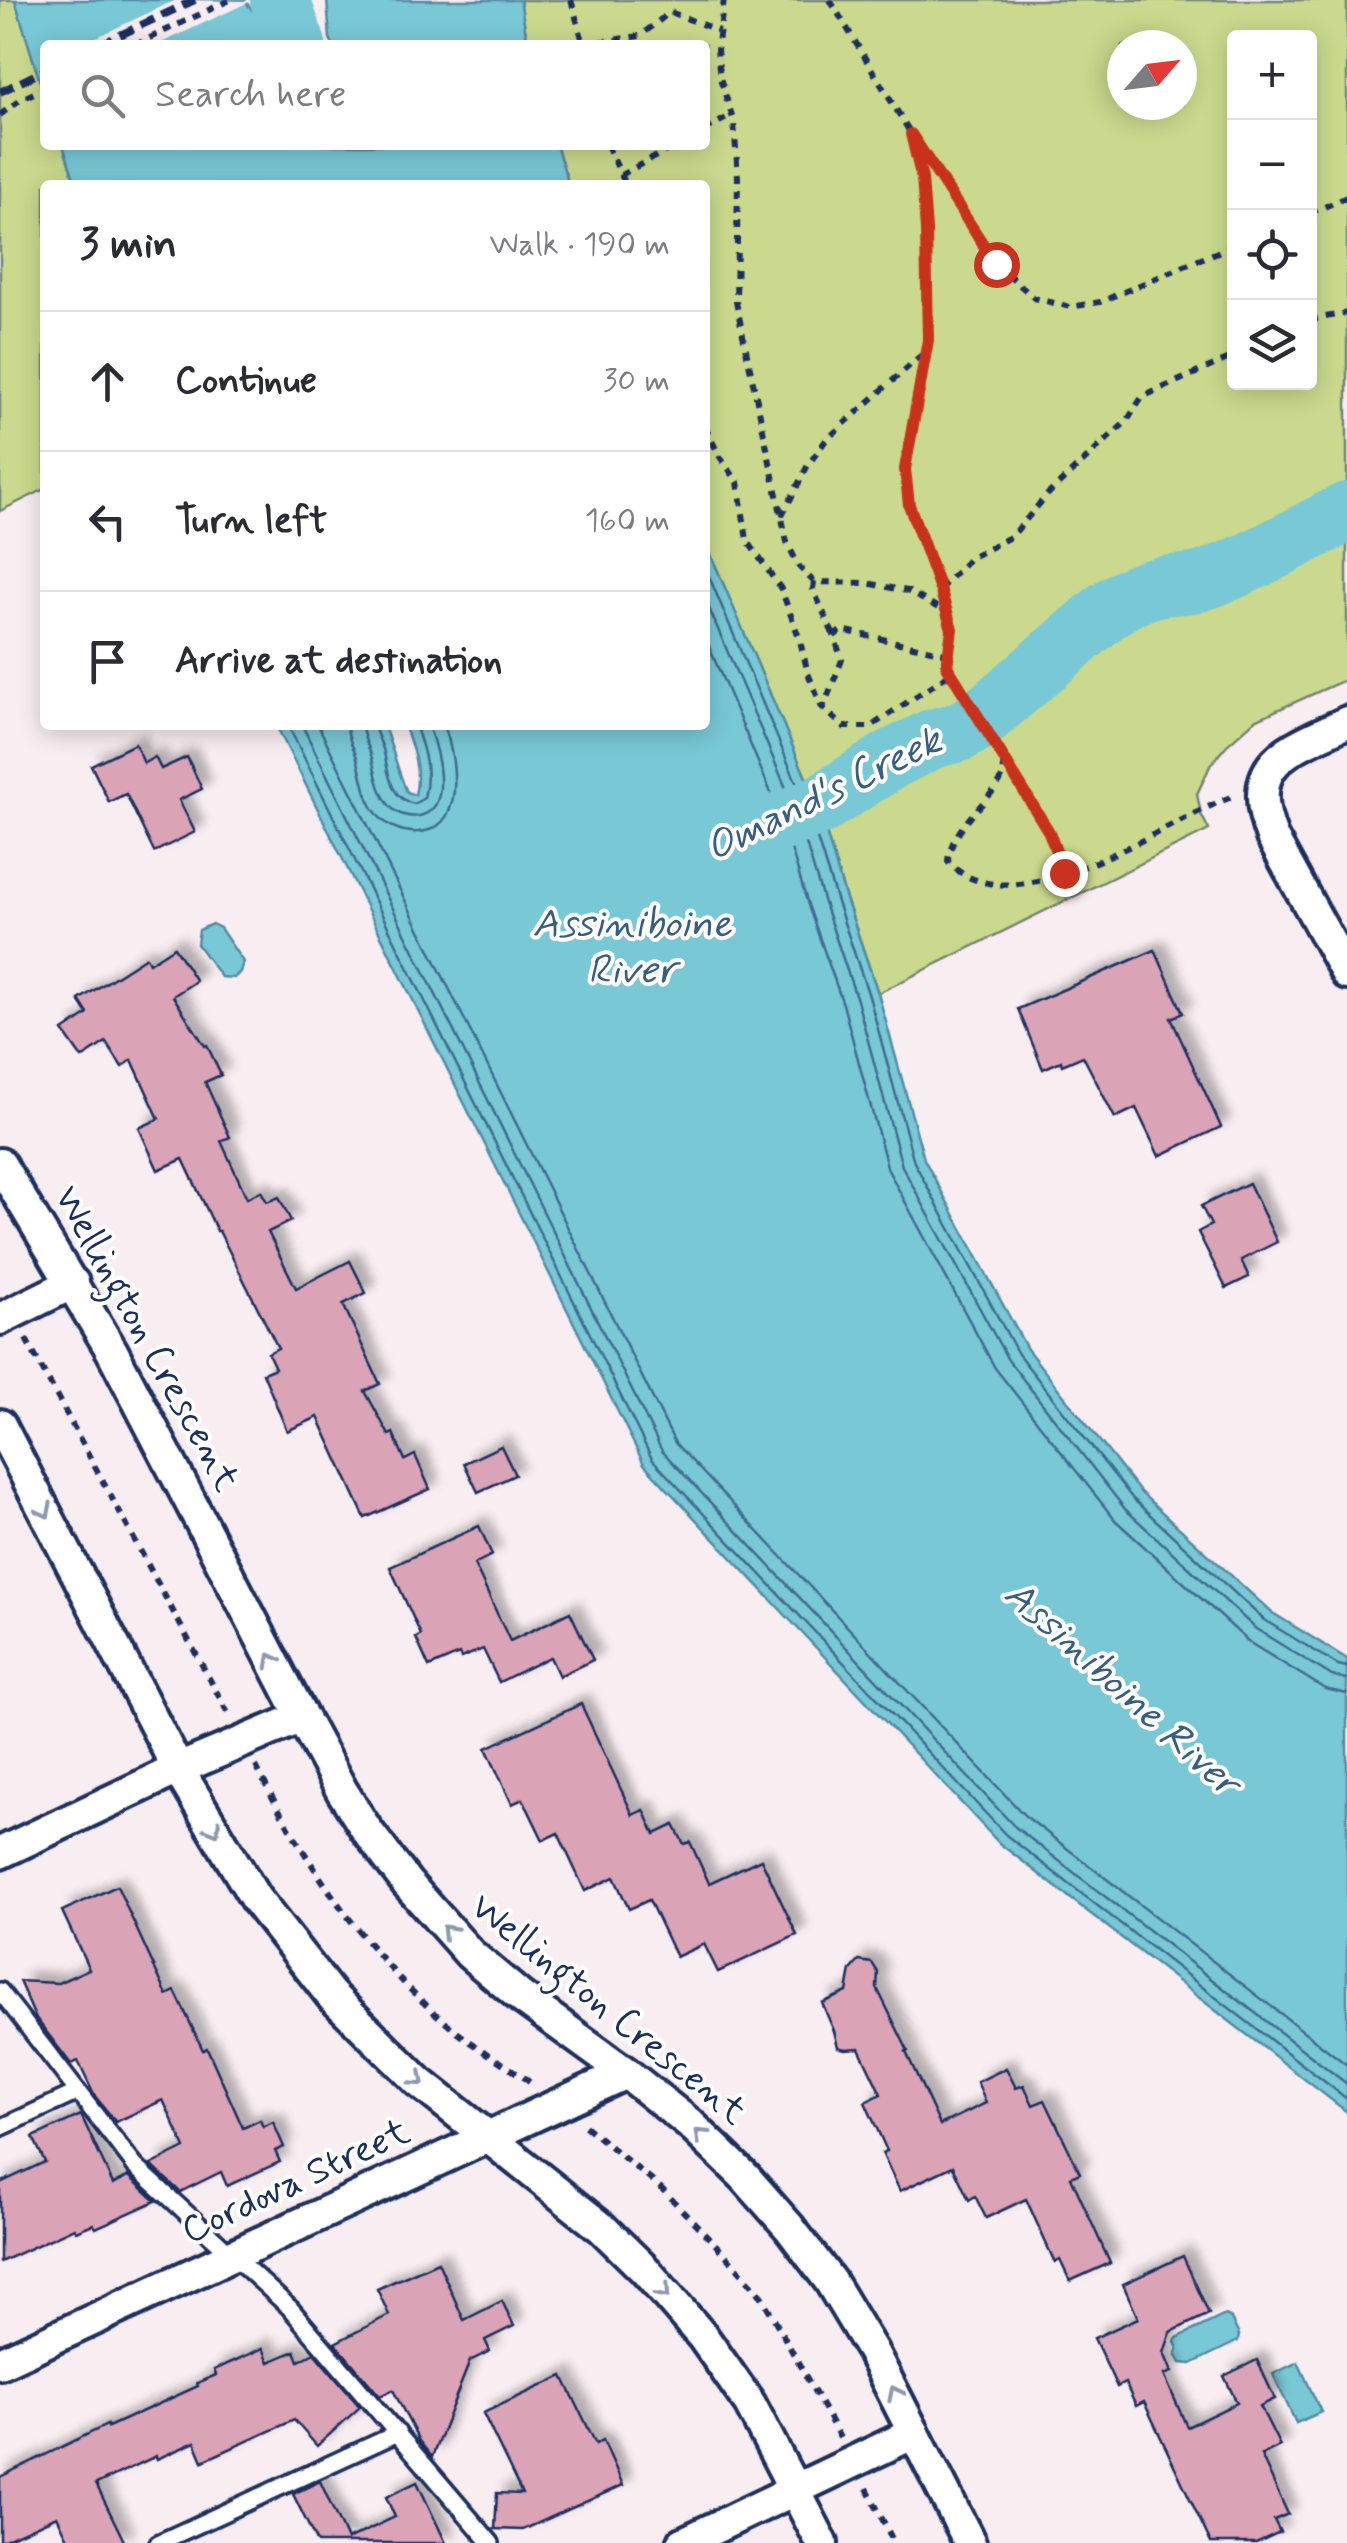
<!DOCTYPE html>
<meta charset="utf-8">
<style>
:root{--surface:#fff;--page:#f7f7f7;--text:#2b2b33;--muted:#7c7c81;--line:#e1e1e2}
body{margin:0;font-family:Mynerve,sans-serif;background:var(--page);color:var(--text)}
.controls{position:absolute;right:30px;top:30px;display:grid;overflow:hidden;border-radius:10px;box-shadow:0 5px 25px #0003}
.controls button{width:90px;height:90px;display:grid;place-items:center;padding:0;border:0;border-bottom:2px solid var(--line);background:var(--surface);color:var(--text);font:50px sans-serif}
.compass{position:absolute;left:1107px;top:30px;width:90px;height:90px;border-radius:50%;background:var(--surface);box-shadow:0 5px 25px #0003;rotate:62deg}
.stop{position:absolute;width:30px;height:30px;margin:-22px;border:8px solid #c8321e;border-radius:50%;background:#fff}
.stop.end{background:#c8321e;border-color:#fff;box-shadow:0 2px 10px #0008}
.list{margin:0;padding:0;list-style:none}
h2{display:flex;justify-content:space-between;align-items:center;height:130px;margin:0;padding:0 40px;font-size:42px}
h2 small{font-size:32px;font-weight:400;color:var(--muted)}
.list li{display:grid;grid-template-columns:65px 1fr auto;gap:30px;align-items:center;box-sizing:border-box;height:140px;padding:0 40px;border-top:2px solid var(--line)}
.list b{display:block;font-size:38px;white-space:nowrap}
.list em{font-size:32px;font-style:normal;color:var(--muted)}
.icon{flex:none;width:55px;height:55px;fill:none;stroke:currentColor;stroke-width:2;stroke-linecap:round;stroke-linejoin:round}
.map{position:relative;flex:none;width:1347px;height:2543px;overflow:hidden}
.search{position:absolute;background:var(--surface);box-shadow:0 5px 25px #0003;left:40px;top:40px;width:670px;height:110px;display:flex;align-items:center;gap:25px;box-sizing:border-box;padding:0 35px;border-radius:10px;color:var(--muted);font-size:38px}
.panel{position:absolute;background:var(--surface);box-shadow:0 5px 25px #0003;left:40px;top:180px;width:670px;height:550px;border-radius:10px}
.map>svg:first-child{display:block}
</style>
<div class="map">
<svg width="1347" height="2543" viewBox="0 0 1347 2543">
<defs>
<filter id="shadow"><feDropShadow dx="9" dy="-9" stdDeviation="5" flood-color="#0004"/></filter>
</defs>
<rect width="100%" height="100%" fill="#f8edf0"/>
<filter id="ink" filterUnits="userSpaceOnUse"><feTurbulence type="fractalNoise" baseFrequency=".01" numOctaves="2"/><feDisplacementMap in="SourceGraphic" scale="20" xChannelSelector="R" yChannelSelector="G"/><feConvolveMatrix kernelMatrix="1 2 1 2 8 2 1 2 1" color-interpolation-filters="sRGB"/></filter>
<g filter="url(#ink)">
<g fill="#cad98d" stroke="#728476" stroke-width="2.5" fill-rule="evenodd">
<polygon points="0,0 15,0 45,98 45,145 63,145 76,185 45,185 45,489 0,511"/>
<path d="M520,0H1347V487L1238,547L1255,579L1347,532V679L1255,720L1227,745L1211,764L1197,794L1201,814L1209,830L878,993L845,896L818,806L705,541V185H569L556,145H705V45H528ZM1234,38H1310V382H1234ZM1122,45H1182V105H1122Z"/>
</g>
<g fill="#79c8d6" stroke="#538ba6" stroke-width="2.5">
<path d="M15,0H245C256,19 278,32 296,45H45V98Z"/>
<polygon points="327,0 520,0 528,45 333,45 330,38"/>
<polygon points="63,145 556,145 569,185 76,185"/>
<path d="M705,541L818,806L845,896L878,993L924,1159L1027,1349L1140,1492L1271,1612L1347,1659V2112L999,1843L644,1464L276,725H383C393,747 397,770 407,792L415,795C421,771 413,748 404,725H705Z"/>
<polygon points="212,924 220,928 243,962 240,972 234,978 221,977 197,944 199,930"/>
<polygon points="1225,2315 1230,2317 1239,2335 1238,2341 1191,2364 1181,2363 1176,2354 1178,2349 1175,2342 1177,2338"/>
<polygon points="1298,2362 1321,2412 1296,2423 1273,2374"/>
</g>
<polygon fill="#f8edf0" points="176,0 251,1 157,45 80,45"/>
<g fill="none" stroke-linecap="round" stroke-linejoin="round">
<g stroke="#416c8e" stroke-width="2.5">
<polyline points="705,567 808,810 836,899 869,996 914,1162 1018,1354 1133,1499 1264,1620 1338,1665 1347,1667"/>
<polyline points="705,599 797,814 824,903 857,1000 902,1166 1008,1360 1125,1509 1256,1629 1332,1676 1347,1679"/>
<polyline points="705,637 782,819 809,908 843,1004 888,1170 995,1368 1115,1520 1250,1643 1325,1689 1347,1694"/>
<polyline points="288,725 652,1459 1006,1835 1347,2099"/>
<polyline points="302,725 662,1451 1014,1826 1347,2084"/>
<polyline points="318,725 675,1443 1024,1815 1347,2065"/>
<path d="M347,725C347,737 352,744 356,755C363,775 363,796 377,814C384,824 398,831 411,832C469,836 456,758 444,725"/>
<path d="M362,725C362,736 368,744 371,755C376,772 378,792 390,806C396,814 409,818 419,816C455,809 436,747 428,725"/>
<path d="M374,725C376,734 380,740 383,749C389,770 388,798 414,804L424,798C431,772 424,749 415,725"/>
</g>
<g stroke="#79c8d6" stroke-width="60">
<polyline points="280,0 296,45"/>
<path d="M745,837L818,806L892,759L932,739L959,732L977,722L1109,609C1124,599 1140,591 1158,587C1174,583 1189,586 1205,580C1254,563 1300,535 1347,512"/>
</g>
</g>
<g fill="#daa3b6" stroke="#1b2f5e" stroke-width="2.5" filter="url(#shadow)">
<polygon points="135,744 144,763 155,757 161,769 187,757 202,789 179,800 195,832 154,852 126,794 109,802 91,765"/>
<polygon points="174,947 196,981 173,996 205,1046 207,1045 221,1075 205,1082 230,1137 221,1141 247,1198 261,1191 267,1202 279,1197 291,1221 268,1232 296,1288 350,1261 366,1293 343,1304 380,1384 365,1391 389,1435 393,1433 405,1460 415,1455 430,1489 365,1518 318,1417 287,1431 263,1373 275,1368 268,1353 278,1348 219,1231 217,1231 183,1159 158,1170 139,1128 159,1119 132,1060 122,1067 106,1042 82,1058 63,1031 88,1014 79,1000 146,957 149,963"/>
<polygon points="1155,950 1183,1013 1171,1018 1221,1127 1159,1156 1136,1108 1115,1118 1083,1056 1062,1065 1061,1061 1043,1069 1018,1009"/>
<polygon points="1249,1183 1277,1242 1241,1260 1249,1277 1226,1288 1198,1232 1211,1225 1201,1206"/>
<polygon points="501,1446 515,1475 478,1492 464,1463"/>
<polygon points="479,1526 492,1555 474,1564 510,1641 570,1612 593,1660 559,1676 550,1657 499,1682 483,1649 461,1658 459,1654 429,1667 416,1638 421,1635 390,1567"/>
<polygon points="581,1704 633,1815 644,1810 655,1834 674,1825 684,1844 690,1842 709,1883 761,1859 797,1935 718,1972 704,1944 676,1957 649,1900 629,1909 614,1877 585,1891 558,1833 543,1840 523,1799 512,1804 486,1748"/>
<polygon points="117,1886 167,1995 175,1991 203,2050 207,2048 243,2128 260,2120 263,2127 273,2122 284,2147 275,2151 280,2162 227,2186 221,2172 180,2192 151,2165 185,2148 163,2100 116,2122 94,2095 78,2061 71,2064 35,2017 19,1981 58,1983 89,1969 62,1911"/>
<polygon points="859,1961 872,1963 878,1972 877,1988 908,2051 906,2052 940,2125 986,2103 977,2082 1006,2068 1016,2088 1024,2085 1033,2105 1045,2100 1080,2173 1071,2177 1110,2263 1070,2281 1060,2260 1055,2263 1026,2199 986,2218 975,2196 969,2200 953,2166 900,2191 882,2153 887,2151 865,2102 881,2094 859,2048 845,2049 838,2047 834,2031 822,2003 847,1992 851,1970"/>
<polygon points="81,2115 113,2184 129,2176 156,2201 96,2228 93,2224 76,2231 74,2228 0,2262 0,2183 45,2162 33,2137"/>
<polygon points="1183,2256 1209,2314 1171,2332 1164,2353 1172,2372 1164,2375 1187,2427 1237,2403 1224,2376 1257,2360 1275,2399 1260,2406 1280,2446 1261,2455 1288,2514 1274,2520 1280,2532 1256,2543 1211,2543 1144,2402 1136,2406 1125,2383 1117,2387 1094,2338 1138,2318 1123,2284"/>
<polygon points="438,2262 464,2320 502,2301 514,2326 485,2340 490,2351 470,2361 432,2457 419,2441 393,2390 380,2396 335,2343 389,2315 377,2289"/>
<polygon points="263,2348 269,2362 295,2351 299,2361 314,2353 360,2407 317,2446 294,2420 203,2461 195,2442 157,2459 156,2456 96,2484 125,2543 70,2543 57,2516 0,2542 0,2477 107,2425 108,2427 198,2386 197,2383 216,2375 214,2370"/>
<polygon points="563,2376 596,2444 603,2440 623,2485 523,2530 495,2529 497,2493 522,2494 483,2413"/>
<polygon points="320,2481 347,2540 395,2517 386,2497 417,2482 446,2543 317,2543 293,2494"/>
</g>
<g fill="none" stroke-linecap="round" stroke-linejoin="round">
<g stroke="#1b2f5e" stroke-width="22">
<g id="service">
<polyline points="0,1991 135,2166 290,2308 491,2543"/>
<polyline points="0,2128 78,2092"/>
<polyline points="158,2543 398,2433"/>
</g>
</g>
<g stroke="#1b2f5e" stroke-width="38">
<g id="minor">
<path d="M1347,722C1289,750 1242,760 1272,837L1347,974"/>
<polyline points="0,1164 112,1351 302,1717 342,1791 366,1829 407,1883 470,1954 521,1997 626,2073 690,2124 744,2176 789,2227 830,2281 872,2351 970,2543"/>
<polyline points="0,1319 73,1283"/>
<polyline points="0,1425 178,1769 255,1898 331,1995 419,2082 602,2228 645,2270 703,2337 750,2404 822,2543"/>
<polyline points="0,1853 178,1769 302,1717"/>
<polyline points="0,2363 626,2073"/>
<polyline points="683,2543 914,2433"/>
</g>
</g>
<g stroke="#1b2f5e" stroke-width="6" stroke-dasharray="8 8" stroke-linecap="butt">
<polyline points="571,0 584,45"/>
<polyline points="724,0 717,50 720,78 734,122 738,177 736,302 787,542 799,567 814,582 867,583 907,591 946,612"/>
<polyline points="830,0 911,134 918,156 926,230 928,340 905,469 909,505 940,589 952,629 947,666 957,685 1049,832 1064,873"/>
<polyline points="584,44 640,36 670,12 719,31"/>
<polyline points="135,45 230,0"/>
<polyline points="0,115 21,99 45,88"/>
<polyline points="705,130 732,115"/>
<polyline points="917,143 997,264 1034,298 1070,307 1100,302 1234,245"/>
<polyline points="607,145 626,185"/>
<polyline points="621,175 677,145"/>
<polyline points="1310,213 1347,197"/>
<polyline points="1310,320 1347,313"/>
<polyline points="705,427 720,457 738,482 747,540 781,589 799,637 808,673 822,708"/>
<polyline points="782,516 808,465 826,440 926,351"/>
<polyline points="814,582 813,589 834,636"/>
<polyline points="940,589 970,558 1012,536 1047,495 1127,421 1142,397 1234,356"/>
<polyline points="949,654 842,630 834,636 842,660 823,708 844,727 870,727 951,673"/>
<path d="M1003,762L1004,772L1000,782C983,806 949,833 948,862C1015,932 1166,819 1237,795"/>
<polyline points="26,1339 229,1715"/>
<path d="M256,1766C304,1861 364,1952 445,2022C472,2046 504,2062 532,2084"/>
<polyline points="585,2126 662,2189 736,2266 762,2297 840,2438"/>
<polyline points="867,2488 894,2543"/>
</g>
<use href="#service" stroke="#fff" stroke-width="15"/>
<use href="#minor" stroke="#fff" stroke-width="30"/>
<g stroke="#1b2f5e" stroke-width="8" stroke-dasharray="15 8" stroke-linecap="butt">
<polyline points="99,45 195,0"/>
<polyline points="0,92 45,70"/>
</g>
</g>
<defs><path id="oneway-chevron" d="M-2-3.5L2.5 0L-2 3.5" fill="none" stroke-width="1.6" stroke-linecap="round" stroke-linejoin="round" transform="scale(2.5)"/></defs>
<g stroke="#8d97ae">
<use href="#oneway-chevron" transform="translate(45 1511) rotate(63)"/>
<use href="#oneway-chevron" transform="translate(272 1660) rotate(-118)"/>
<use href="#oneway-chevron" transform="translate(214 1829) rotate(59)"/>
<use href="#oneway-chevron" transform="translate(448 1931) rotate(-133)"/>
<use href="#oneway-chevron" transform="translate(418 2080) rotate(42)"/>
<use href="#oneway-chevron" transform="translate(701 2135) rotate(-137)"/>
<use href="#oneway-chevron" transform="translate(664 2292) rotate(49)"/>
<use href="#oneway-chevron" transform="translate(895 2393) rotate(-116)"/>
</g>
</g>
<g fill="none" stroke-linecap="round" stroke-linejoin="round" filter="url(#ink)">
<polyline stroke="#c8321e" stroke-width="12" points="996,264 911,134 922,179 926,230 928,340 905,469 909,505 940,589 952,629 947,666 1049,832 1064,873"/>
</g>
<g text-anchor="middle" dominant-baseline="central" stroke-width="8" stroke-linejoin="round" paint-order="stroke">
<g font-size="38" fill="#1b2f5e" stroke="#fff">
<text transform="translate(146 1339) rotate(61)">Wellington Crescent</text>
<text transform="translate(608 2010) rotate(39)">Wellington Crescent</text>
<text transform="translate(296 2182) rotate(-25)">Cordova Street</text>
</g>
<g font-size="40" font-style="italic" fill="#375d82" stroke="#fff">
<text transform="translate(824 795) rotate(-26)">Omand's Creek</text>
<text x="632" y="925">Assiniboine<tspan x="632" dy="46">River</tspan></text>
<text transform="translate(1121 1689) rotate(42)">Assiniboine River</text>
</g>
</g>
</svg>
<div class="controls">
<button>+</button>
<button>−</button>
<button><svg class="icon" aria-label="locate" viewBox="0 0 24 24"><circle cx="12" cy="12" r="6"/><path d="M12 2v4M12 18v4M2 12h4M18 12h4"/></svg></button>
<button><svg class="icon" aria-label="layers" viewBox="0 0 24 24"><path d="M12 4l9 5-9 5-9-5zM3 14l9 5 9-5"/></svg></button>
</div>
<svg class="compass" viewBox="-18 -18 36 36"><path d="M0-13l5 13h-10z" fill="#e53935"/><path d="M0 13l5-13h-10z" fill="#7c7c81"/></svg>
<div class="stop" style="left:996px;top:264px"></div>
<div class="stop end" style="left:1064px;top:873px"></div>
<div class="search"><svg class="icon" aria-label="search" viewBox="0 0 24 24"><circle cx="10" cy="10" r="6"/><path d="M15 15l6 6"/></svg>Search here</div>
<section class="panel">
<h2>3 min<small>Walk · 190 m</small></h2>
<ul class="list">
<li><svg class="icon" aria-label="ahead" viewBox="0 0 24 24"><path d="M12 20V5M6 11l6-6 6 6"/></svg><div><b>Continue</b></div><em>30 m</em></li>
<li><svg class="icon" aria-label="left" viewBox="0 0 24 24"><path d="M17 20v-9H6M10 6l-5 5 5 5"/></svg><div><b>Turn left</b></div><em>160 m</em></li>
<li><svg class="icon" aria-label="arrive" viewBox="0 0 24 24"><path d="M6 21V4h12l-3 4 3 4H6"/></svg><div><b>Arrive at destination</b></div></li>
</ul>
</section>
</div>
